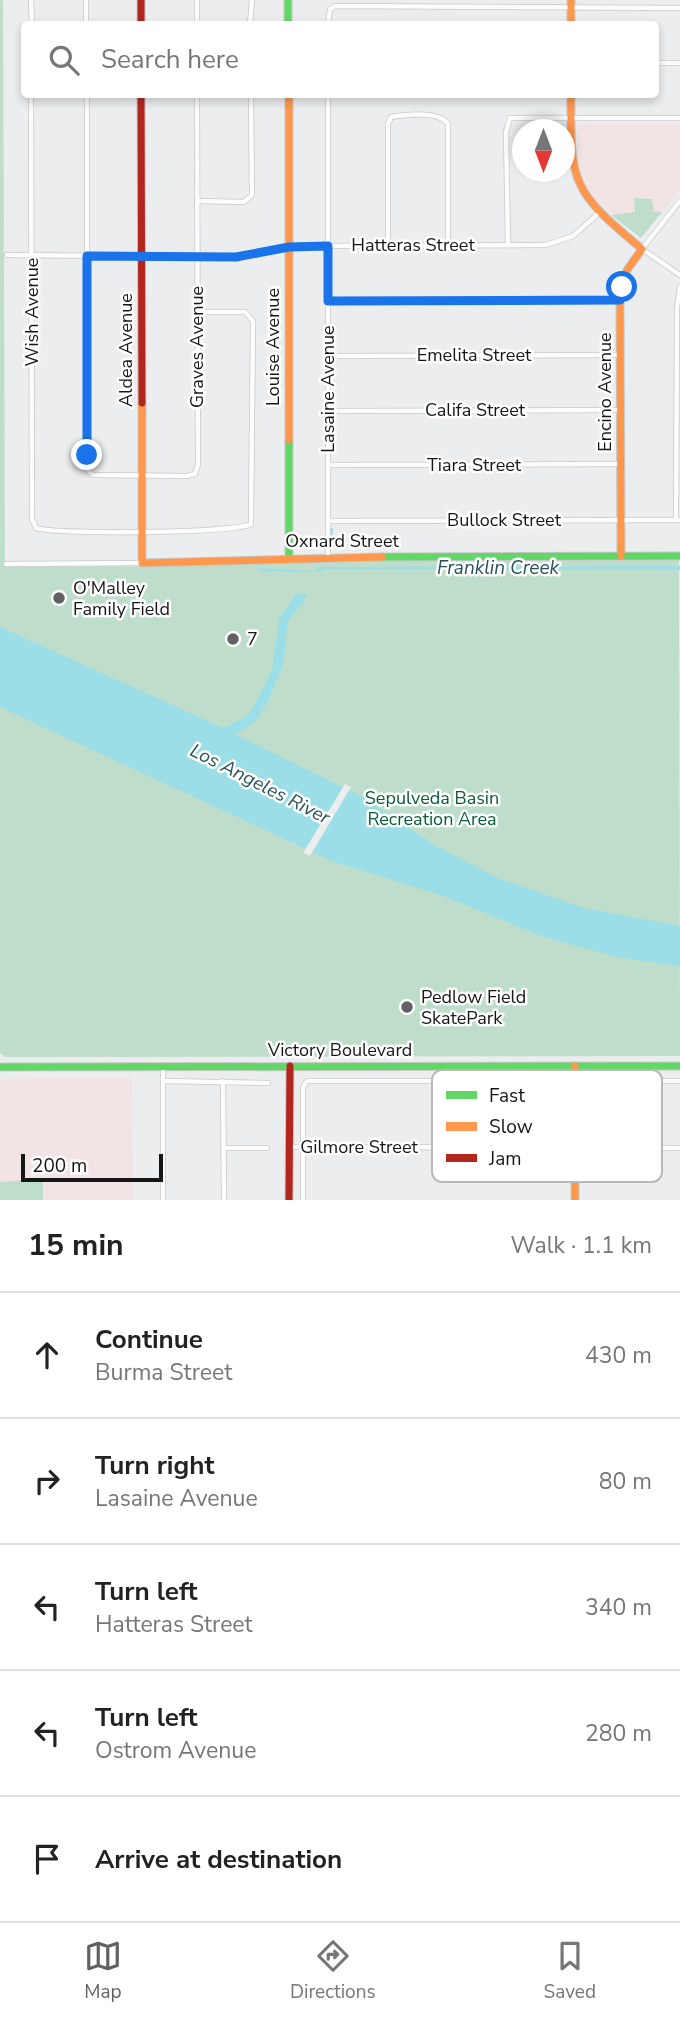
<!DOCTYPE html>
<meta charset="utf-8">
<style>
:root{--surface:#fff;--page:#f6f6f6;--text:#222;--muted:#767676;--line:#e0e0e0;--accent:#616163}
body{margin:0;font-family:"Nunito Sans",sans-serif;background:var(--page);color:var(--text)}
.compass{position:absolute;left:512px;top:119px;width:63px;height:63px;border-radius:50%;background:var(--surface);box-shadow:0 4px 10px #0003;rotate:180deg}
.scale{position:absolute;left:21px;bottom:18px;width:142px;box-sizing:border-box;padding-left:7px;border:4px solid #161617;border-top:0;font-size:19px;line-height:24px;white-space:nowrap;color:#161617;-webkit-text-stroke:5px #fff;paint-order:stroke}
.stop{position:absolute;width:21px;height:21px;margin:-16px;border:5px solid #1a73e8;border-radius:50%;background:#fff}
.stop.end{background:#1a73e8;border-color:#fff;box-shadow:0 2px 7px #0008}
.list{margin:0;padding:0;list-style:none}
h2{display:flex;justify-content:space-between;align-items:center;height:91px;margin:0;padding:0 28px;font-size:30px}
h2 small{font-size:23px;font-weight:400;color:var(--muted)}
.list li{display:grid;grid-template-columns:46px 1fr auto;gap:21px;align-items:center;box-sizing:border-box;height:126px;padding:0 28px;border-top:2px solid var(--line)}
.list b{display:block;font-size:26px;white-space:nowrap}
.list p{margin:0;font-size:23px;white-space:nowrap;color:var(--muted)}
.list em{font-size:23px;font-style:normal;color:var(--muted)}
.icon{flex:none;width:38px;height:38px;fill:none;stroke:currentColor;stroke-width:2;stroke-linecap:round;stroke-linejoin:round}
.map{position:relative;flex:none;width:680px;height:1200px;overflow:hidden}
.search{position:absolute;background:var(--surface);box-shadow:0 4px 10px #0003;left:21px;right:21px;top:21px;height:77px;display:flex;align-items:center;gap:18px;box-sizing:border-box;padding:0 24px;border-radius:7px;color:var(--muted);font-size:26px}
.sheet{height:721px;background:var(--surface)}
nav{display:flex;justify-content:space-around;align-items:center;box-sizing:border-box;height:98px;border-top:2px solid var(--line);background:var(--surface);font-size:19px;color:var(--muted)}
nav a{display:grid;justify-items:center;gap:4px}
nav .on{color:var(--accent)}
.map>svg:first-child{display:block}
</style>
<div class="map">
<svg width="680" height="1200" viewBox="0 0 680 1200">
<rect width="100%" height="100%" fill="#ecedef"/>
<g fill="#f2e3e5">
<polygon points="580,123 680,124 680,191 642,237 600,206 587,190 578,164 577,126"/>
<polygon points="132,1078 133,1200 0,1200 0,1079"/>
</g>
<g fill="#beddcb">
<polygon points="0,0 3,0 5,567 195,566 262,561 679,560 680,1056 5,1057 0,1053"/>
<polygon points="634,198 652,199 654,210 650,211 662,212 641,238 611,215 635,212"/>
<polygon points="43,1179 43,1200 0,1200 0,1182"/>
</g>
<g fill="#9bdee8">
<polygon points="680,566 680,570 326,569 320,572 260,571 256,568 316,571 317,567"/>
<polygon points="296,594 308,595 288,621 283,664 267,703 254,723 234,734 361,796 436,846 500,879 584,908 680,926 680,966 621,958 547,938 438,894 334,862 0,707 0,627 223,728 246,717 253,708 272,670 279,619"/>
</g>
<polygon fill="#ecedef" points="345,784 351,787 310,856 303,853"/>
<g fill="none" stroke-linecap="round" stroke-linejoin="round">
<polyline stroke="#9bdee8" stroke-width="2" points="330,552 332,529"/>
<g stroke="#c7c8c9" stroke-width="6">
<g id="street">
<polyline points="31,0 32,24"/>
<polyline points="86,0 86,24"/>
<polyline points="197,0 197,24"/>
<polyline points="250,24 252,0"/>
<polyline points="328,24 330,9 335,6 680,8"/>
<polyline points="656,63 680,63"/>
<path d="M31,94L32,519L36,528C55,535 236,533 251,524L253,321L245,312H197"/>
<polyline points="87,94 87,470 93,475 187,476 195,474 198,465 197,94"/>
<polyline points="328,94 328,557"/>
<polyline points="197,201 244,202 252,195 251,94"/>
<polyline points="680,201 642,249 680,275"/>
<path d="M388,245V124L391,117C405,114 440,111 448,124V245"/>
<polyline points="508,245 506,132 510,118 680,118"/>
<polyline points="7,255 236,257 298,246 546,245 573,236 599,213"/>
<polyline points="328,301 620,300"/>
<polyline points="328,356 621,355"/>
<polyline points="328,411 621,410"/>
<polyline points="328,465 620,464"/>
<polyline points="676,520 677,307 680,287"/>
<polyline points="329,521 680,520"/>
<polyline points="6,564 142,563"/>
<polyline points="163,1081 268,1083"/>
<polyline points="223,1081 224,1200"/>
<polyline points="290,1147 680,1148"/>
<polyline points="224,1148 267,1148"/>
<polyline points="163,1200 163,1067"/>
<polyline points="303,1200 303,1087 307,1081 680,1081"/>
</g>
</g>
<g stroke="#c7c8c9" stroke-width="9">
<g id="fast">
<polyline points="288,0 288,24"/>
<polyline points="289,440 289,557"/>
<polyline points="382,557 680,556"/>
<polyline points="0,1067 680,1066"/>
</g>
</g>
<g stroke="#c7c8c9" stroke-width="9">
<g id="slow">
<polyline points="571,0 571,24"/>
<polyline points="289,94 289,440"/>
<path d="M571,94C570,184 572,191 642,249L627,270L620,300L621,556"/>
<polyline points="142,403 142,563 382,557"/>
<polyline points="575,1066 575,1200"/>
</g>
</g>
<g stroke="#c7c8c9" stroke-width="9">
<g id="jam">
<polyline points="141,0 141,24"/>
<polyline points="141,94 142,403"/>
<polyline points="289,1200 290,1066"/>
</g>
</g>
<use href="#street" stroke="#fcfcfd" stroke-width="4.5"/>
<use href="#fast" stroke="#63d668" stroke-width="7"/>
<use href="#slow" stroke="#ff974d" stroke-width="7"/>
<use href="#jam" stroke="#b3261e" stroke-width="7"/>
</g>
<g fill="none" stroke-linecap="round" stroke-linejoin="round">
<polyline stroke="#1a73e8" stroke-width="9" points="87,455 87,256 236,257 289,247 328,246 328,301 620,300 622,287"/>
</g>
<g fill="#616163" stroke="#fff" stroke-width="2.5">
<circle cx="59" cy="598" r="7"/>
<circle cx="233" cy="639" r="7"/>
<circle cx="407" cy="1007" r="7"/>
</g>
<g text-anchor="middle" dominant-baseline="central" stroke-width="5" stroke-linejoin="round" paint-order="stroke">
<g font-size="18" fill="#161617" stroke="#fff">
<text x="413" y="245">Hatteras Street</text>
<text transform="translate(32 312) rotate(-90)">Wish Avenue</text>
<text transform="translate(197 347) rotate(-90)">Graves Avenue</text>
<text transform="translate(273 347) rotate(-90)">Louise Avenue</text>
<text transform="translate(126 350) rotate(-90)">Aldea Avenue</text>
<text x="474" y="355">Emelita Street</text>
<text transform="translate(328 389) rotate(-90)">Lasaine Avenue</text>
<text transform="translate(605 392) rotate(-90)">Encino Avenue</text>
<text x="475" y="410">Califa Street</text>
<text x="474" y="465">Tiara Street</text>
<text x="504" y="520">Bullock Street</text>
<text x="342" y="541">Oxnard Street</text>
<text x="340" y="1050">Victory Boulevard</text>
<text x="359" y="1147">Gilmore Street</text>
</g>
<g font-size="18" fill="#161617" stroke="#fff" text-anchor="start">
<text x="73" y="588">O'Malley<tspan x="73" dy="21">Family Field</tspan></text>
<text x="247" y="639">7</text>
<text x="421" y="997">Pedlow Field<tspan x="421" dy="21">SkatePark</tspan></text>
</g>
<g font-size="18" fill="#065c35" stroke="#fff">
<text x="432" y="798">Sepulveda Basin<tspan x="432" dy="21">Recreation Area</tspan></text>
</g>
<g font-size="19" font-style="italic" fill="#275259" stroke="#fff">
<text x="498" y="568">Franklin Creek</text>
<text transform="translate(260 784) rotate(27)">Los Angeles River</text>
</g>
</g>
<rect x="432" y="1070" width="230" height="112" rx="10" fill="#fff" stroke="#b9b9b9" stroke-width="2"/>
<rect x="446" y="1091" width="31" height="8" fill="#63d668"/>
<rect x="446" y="1122" width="31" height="9" fill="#ff974d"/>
<rect x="446" y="1154" width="31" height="8" fill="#b3261e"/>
<g font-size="19" fill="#161617">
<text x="489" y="1102">Fast</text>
<text x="489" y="1133">Slow</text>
<text x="489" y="1165">Jam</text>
</g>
</svg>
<svg class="compass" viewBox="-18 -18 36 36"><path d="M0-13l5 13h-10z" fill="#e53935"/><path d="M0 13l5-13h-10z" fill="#767676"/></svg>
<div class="scale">200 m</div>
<div class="stop" style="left:622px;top:287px"></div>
<div class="stop end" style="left:87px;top:455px"></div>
<div class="search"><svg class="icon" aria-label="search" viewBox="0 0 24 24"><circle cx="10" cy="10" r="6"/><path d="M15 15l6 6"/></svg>Search here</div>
</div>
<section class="sheet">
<h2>15 min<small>Walk · 1.1 km</small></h2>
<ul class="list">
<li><svg class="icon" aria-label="ahead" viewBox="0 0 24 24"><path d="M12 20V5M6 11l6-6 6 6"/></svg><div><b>Continue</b><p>Burma Street</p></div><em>430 m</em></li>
<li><svg class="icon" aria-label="right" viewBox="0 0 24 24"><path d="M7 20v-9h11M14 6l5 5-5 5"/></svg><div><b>Turn right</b><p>Lasaine Avenue</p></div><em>80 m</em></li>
<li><svg class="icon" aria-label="left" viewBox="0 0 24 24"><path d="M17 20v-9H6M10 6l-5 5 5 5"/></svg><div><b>Turn left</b><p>Hatteras Street</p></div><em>340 m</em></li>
<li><svg class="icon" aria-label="left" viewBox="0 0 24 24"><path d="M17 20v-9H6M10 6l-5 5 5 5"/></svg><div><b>Turn left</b><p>Ostrom Avenue</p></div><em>280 m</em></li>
<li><svg class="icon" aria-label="arrive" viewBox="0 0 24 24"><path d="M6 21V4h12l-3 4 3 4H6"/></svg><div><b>Arrive at destination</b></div></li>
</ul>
</section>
<nav>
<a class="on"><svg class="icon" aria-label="map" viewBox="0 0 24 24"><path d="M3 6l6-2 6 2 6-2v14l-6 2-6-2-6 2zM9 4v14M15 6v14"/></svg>Map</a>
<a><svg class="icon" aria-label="directions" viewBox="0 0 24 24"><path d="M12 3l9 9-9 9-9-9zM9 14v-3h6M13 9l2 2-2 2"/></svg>Directions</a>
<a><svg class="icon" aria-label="saved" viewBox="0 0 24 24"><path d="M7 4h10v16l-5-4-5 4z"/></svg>Saved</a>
</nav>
